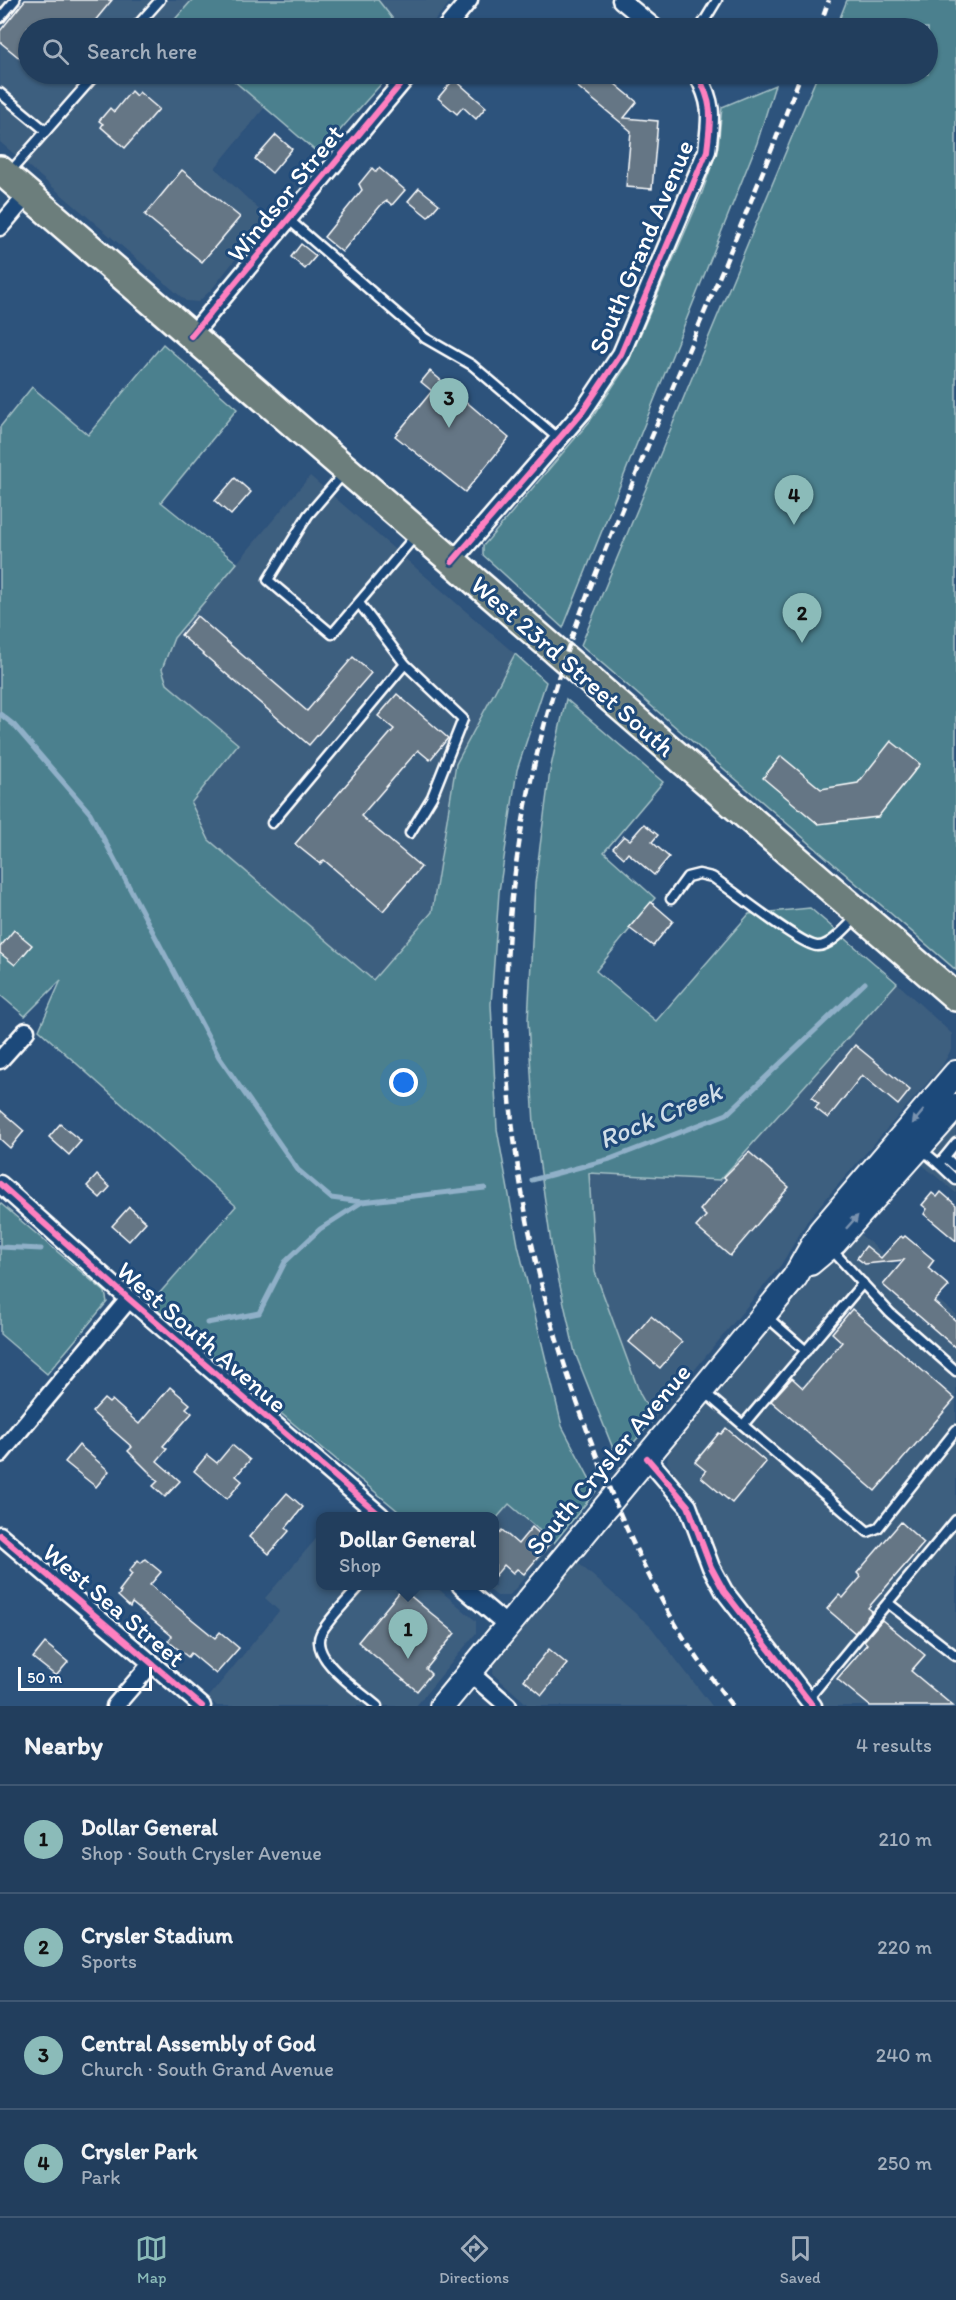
<!DOCTYPE html>
<meta charset="utf-8">
<style>
:root{--surface:#223e5d;--page:#2e4966;--text:#f1f3f6;--muted:#a2aebc;--line:#3f5772;--accent:#8bbbb9}
body{margin:0;font-family:Itim,sans-serif;background:var(--page);color:var(--text)}
.scale{position:absolute;left:18px;bottom:15px;width:134px;box-sizing:border-box;padding-left:6px;border:3px solid #fff;border-top:0;font-size:16px;line-height:21px;white-space:nowrap;color:#fff;-webkit-text-stroke:4px #1f4a7a;paint-order:stroke}
.you{position:absolute;left:404px;top:1083px;width:21px;height:21px;margin:-15px;border:4px solid #fff;border-radius:50%;background:#1a73e8;box-shadow:0 0 0 9px #1a73e833}
.badge{display:grid;place-items:center;width:39px;height:39px;border-radius:50%;background:var(--accent);color:#111;font-size:20px;font-weight:700}
.pin{position:absolute;translate:-50% -50px;filter:drop-shadow(0 2px 3px #0008)}
.pin::after{content:'';position:absolute;top:32px;width:21px;height:18px;background:inherit;clip-path:polygon(0 0,100% 0,50% 100%)}
.popup{position:absolute;left:316px;top:1512px;width:183px;height:78px;box-sizing:border-box;display:grid;place-content:center;border-radius:12px;background:var(--surface);filter:drop-shadow(0 2px 4px #0005);font-size:20px;white-space:nowrap;color:var(--muted)}
.popup b{font-size:22px;color:var(--text)}
.popup::after{content:'';position:absolute;left:50%;top:100%;margin-left:-12px;border:12px solid transparent;border-top-color:var(--surface)}
.list{margin:0;padding:0;list-style:none}
h2{display:flex;justify-content:space-between;align-items:center;height:78px;margin:0;padding:0 24px;font-size:26px}
h2 small{font-size:20px;font-weight:400;color:var(--muted)}
.list li{display:grid;grid-template-columns:39px 1fr auto;gap:18px;align-items:center;box-sizing:border-box;height:108px;padding:0 24px;border-top:2px solid var(--line)}
.list b{display:block;font-size:22px;white-space:nowrap}
.list p{margin:0;font-size:20px;white-space:nowrap;color:var(--muted)}
.list em{font-size:20px;font-style:normal;color:var(--muted)}
.icon{flex:none;width:33px;height:33px;fill:none;stroke:currentColor;stroke-width:2;stroke-linecap:round;stroke-linejoin:round}
.map{position:relative;flex:none;width:956px;height:1706px;overflow:hidden}
.search{position:absolute;background:var(--surface);box-shadow:0 2px 4px #0004;left:18px;right:18px;top:18px;height:66px;display:flex;align-items:center;gap:15px;box-sizing:border-box;padding:0 21px;border-radius:33px;color:var(--muted);font-size:22px}
.sheet{height:510px;background:var(--surface)}
nav{display:flex;justify-content:space-around;align-items:center;box-sizing:border-box;height:84px;border-top:2px solid var(--line);background:var(--surface);font-size:16px;color:var(--muted)}
nav a{display:grid;justify-items:center;gap:3px}
nav .on{color:var(--accent)}
.map>svg:first-child{display:block}
</style>
<div class="map">
<svg width="956" height="1706" viewBox="0 0 956 1706">
<rect width="100%" height="100%" fill="#2d537c"/>
<filter id="ink" filterUnits="userSpaceOnUse"><feTurbulence type="fractalNoise" baseFrequency=".0167" numOctaves="2"/><feDisplacementMap in="SourceGraphic" scale="12" xChannelSelector="R" yChannelSelector="G"/><feConvolveMatrix kernelMatrix="1 2 1 2 8 2 1 2 1" color-interpolation-filters="sRGB"/></filter>
<g filter="url(#ink)">
<g fill="#3e5e7f">
<polygon points="0,0 192,0 170,25 174,28 28,28 28,74 226,74 265,107 215,168 268,218 211,290 198,302 186,301 0,142"/>
<polygon points="378,0 452,0 428,28 400,28"/>
<polygon points="310,476 515,654 456,764 432,912 373,980 209,840 191,803 238,744 167,684 162,669 174,638"/>
<polygon points="897,983 952,1034 952,1048 942,1066 809,1218 781,1265 654,1419 640,1394 595,1272 589,1173 720,1180"/>
<polygon points="956,1115 956,1193 919,1162"/>
<polygon points="855,1230 956,1315 956,1706 823,1706 724,1574 702,1519 667,1462 669,1451 818,1266"/>
<polygon points="508,1504 554,1543 509,1596 497,1596 485,1586 495,1586 495,1520"/>
<polygon points="321,1533 321,1586 435,1586 476,1621 476,1633 416,1706 217,1706 208,1698 279,1611 265,1598"/>
<polygon points="576,1561 651,1627 712,1706 529,1706 493,1674 494,1659"/>
</g>
<g fill="#4b808e" stroke="#a5c0c6" stroke-width="1.5">
<polygon points="192,0 378,0 400,28 174,28 170,25"/>
<polygon points="847,0 956,0 956,970 581,645 818,74 928,74 928,28 836,28"/>
<polygon points="226,74 390,74 319,154"/>
<polygon points="775,85 757,143 563,628 483,555 483,546 590,421 627,365 702,193 718,147 722,107"/>
<polygon points="163,344 237,409 161,502 237,563 174,638 162,669 167,684 238,744 191,803 209,840 373,980 432,912 456,764 515,654 546,682 517,770 499,892 491,1004 497,1129 518,1245 562,1426 596,1491 554,1543 509,1504 495,1520 495,1516 404,1516 150,1304 236,1206 39,1030 61,980 25,1016 0,995 0,427 32,387 88,435"/>
<polygon points="566,699 663,782 604,852 655,898 596,971 656,1021 749,914 810,908 897,983 720,1180 589,1173 595,1272 640,1394 654,1419 618,1461 575,1353 552,1250 534,1124 528,1021 535,884 550,771"/>
<polygon points="0,1203 105,1292 107,1302 47,1374 0,1334"/>
</g>
<g fill="none" stroke-linecap="round" stroke-linejoin="round">
<g stroke="#90b0c8" stroke-width="5">
<polyline points="0,714 14,725 90,813 219,1057 298,1170 331,1198 362,1202 485,1188"/>
<polyline points="532,1180 610,1159 727,1114 865,983"/>
<polyline points="0,1247 41,1249"/>
<polyline points="207,1323 259,1313 285,1262 320,1229 362,1202"/>
</g>
</g>
<g fill="#657685" stroke="#fff" stroke-width="1.5">
<polygon points="25,0 112,0 89,28 28,28 28,65 0,42 0,31"/>
<polygon points="562,74 603,74 637,102 624,118 658,121 652,189 626,187 631,131"/>
<polygon points="454,79 486,107 476,119 463,107 457,114 438,98"/>
<polygon points="131,91 136,96 139,92 159,109 125,148 101,127 103,124 99,121 110,108 114,112"/>
<polygon points="276,135 292,149 272,173 255,159"/>
<polygon points="372,168 376,172 379,168 405,190 392,205 387,201 381,205 342,252 324,237 362,190 359,184"/>
<polygon points="182,170 240,217 202,262 145,215"/>
<polygon points="419,188 439,204 428,217 408,201"/>
<polygon points="301,244 316,256 305,269 291,257"/>
<polygon points="430,371 509,438 465,492 395,436 432,391 421,382"/>
<polygon points="235,478 251,492 231,515 215,501"/>
<polygon points="197,616 307,711 353,657 371,673 309,745 181,635"/>
<polygon points="397,694 448,738 430,760 418,750 361,816 421,867 383,911 324,860 320,864 295,844 394,729 378,716"/>
<polygon points="891,741 920,764 878,817 818,824 763,778 781,756 821,789 858,783"/>
<polygon points="644,824 658,835 652,842 669,857 654,875 628,853 624,858 613,848 624,836 630,840"/>
<polygon points="651,902 673,921 653,946 629,928"/>
<polygon points="14,930 32,945 15,965 0,953 0,947"/>
<polygon points="855,1045 910,1090 898,1105 862,1075 828,1118 815,1108 819,1104 812,1098"/>
<polygon points="0,1110 24,1131 10,1148 0,1139"/>
<polygon points="60,1124 81,1141 69,1155 49,1137"/>
<polygon points="749,1152 789,1187 730,1256 696,1227 706,1216 700,1210 726,1179 724,1177"/>
<polygon points="97,1175 110,1187 100,1198 87,1186"/>
<polygon points="941,1192 956,1205 956,1241 924,1214 927,1209 922,1205 932,1193 937,1197"/>
<polygon points="129,1207 146,1222 129,1241 112,1226"/>
<polygon points="901,1236 903,1238 905,1236 934,1260 928,1268 949,1286 934,1302 956,1321 956,1348 883,1285 904,1260 865,1264 857,1258 866,1246 881,1258"/>
<polygon points="852,1309 955,1399 875,1491 771,1401 792,1378 803,1388 842,1342 832,1333"/>
<polygon points="651,1316 682,1342 660,1368 629,1342"/>
<polygon points="170,1387 190,1404 186,1408 192,1413 163,1446 167,1449 157,1461 180,1481 165,1497 153,1486 158,1481 128,1451 132,1447 92,1412 104,1399 109,1403 112,1400 139,1424"/>
<polygon points="726,1428 766,1462 732,1503 701,1477 706,1471 695,1462 719,1433 721,1434"/>
<polygon points="79,1445 109,1471 96,1487 65,1462"/>
<polygon points="232,1445 250,1460 236,1476 242,1481 227,1499 194,1471 207,1455 217,1463"/>
<polygon points="287,1493 303,1507 286,1528 289,1531 269,1554 249,1537"/>
<polygon points="901,1522 924,1543 868,1608 872,1611 855,1633 827,1609 839,1595 843,1598 861,1577 857,1573"/>
<polygon points="532,1527 550,1543 524,1574 517,1569 513,1573 504,1565 495,1576 495,1538 502,1530 518,1544"/>
<polygon points="145,1559 161,1572 150,1585 215,1638 220,1632 239,1648 216,1674 191,1653 188,1657 168,1641 172,1636 132,1603 130,1607 118,1596 121,1592 119,1591 132,1574 129,1571 138,1560 141,1563"/>
<polygon points="402,1589 455,1633 426,1669 431,1674 417,1691 358,1642"/>
<polygon points="882,1620 925,1655 911,1671 953,1706 870,1706 837,1679 867,1644 864,1641"/>
<polygon points="45,1643 68,1662 56,1676 33,1658"/>
<polygon points="549,1649 567,1664 542,1695 524,1680"/>
</g>
<g fill="none" stroke-linecap="round" stroke-linejoin="round">
<g stroke="#fff" stroke-width="13">
<g id="service">
<polyline points="0,18 15,0"/>
<polyline points="135,28 160,0"/>
<polyline points="700,28 717,0"/>
<polyline points="0,93 46,131"/>
<polyline points="9,173 96,74"/>
<polyline points="288,219 425,338 472,365 559,439"/>
<polyline points="344,473 308,515 268,580 332,634 416,535"/>
<polyline points="359,603 405,664 463,719 432,797 410,833"/>
<polyline points="272,823 405,664"/>
<path d="M671,899L687,877L699,874L712,877C731,889 800,945 817,946C831,947 848,925 858,916"/>
<polyline points="921,1149 939,1164 956,1143"/>
<polyline points="945,1157 956,1167"/>
<polyline points="939,1164 956,1180"/>
<polyline points="831,1249 890,1313 956,1371"/>
<polyline points="767,1317 806,1351"/>
<polyline points="703,1391 868,1532 878,1528 956,1430"/>
<polyline points="743,1425 863,1283"/>
<path d="M360,1586C348,1600 331,1616 321,1633C308,1658 360,1691 377,1706"/>
<polyline points="888,1603 956,1656"/>
<polyline points="808,1699 956,1520"/>
</g>
</g>
<g stroke="#fff" stroke-width="21">
<g id="minor">
<polyline points="621,0 655,28"/>
<polyline points="446,28 469,0"/>
<polyline points="0,227 28,194"/>
<polyline points="191,336 409,74"/>
<path d="M452,562L583,411L621,354L707,151C711,117 714,105 697,74"/>
<polyline points="0,1060 26,1031"/>
<polyline points="0,1184 129,1299 381,1516"/>
<polyline points="0,1454 129,1299"/>
<polyline points="647,1458 688,1506 711,1567 724,1591 813,1706"/>
<polyline points="0,1535 202,1706"/>
<polyline points="461,1586 507,1625"/>
<polyline points="469,1672 508,1706"/>
<polyline points="115,1706 152,1663"/>
</g>
</g>
<g stroke="#fff" stroke-width="28">
<g id="secondary">
<polyline points="810,1263 835,1242 956,1106"/>
<polyline points="442,1706 795,1277 821,1231 956,1073"/>
</g>
</g>
<g stroke="#fff" stroke-width="32">
<polyline id="primary" points="0,170 956,997"/>
</g>
<use href="#service" stroke="#1f4a7a" stroke-width="8"/>
<use href="#minor" stroke="#1f4a7a" stroke-width="16"/>
<use href="#secondary" stroke="#1f4a7a" stroke-width="24"/>
<use href="#primary" stroke="#6c7e7c" stroke-width="27"/>
<g stroke="#fff" stroke-width="4.5" stroke-dasharray="9 4.5" stroke-linecap="butt">
<polyline points="819,28 829,0"/>
<path d="M732,1706C715,1682 697,1659 682,1635C638,1563 606,1484 578,1405C500,1183 482,968 541,738C565,642 605,551 642,460C696,331 752,204 801,74"/>
</g>
<g stroke="#1f4a7a" stroke-width="10">
<g id="cycleway">
<polyline points="191,336 409,74"/>
<path d="M452,562L583,411L621,354L707,151C711,117 714,105 697,74"/>
<polyline points="0,1184 129,1299 381,1516"/>
<polyline points="647,1458 688,1506 711,1567 724,1591 813,1706"/>
<polyline points="0,1535 202,1706"/>
</g>
</g>
<use href="#cycleway" stroke="#ff80c0" stroke-width="6"/>
</g>
<defs><path id="oneway-solid" d="M-6-.8H1V-3.2L6.5 0L1 3.2V.8H-6Z" transform="scale(1.5)"/></defs>
<g fill="#7992af">
<use href="#oneway-solid" transform="translate(918 1117) rotate(130)"/>
<use href="#oneway-solid" transform="translate(852 1222) rotate(-48)"/>
</g>
</g>
<g text-anchor="middle" dominant-baseline="central" stroke-width="6" stroke-linejoin="round" paint-order="stroke">
<g font-size="26" fill="#fff" stroke="#1f4a7a">
<text transform="translate(285 193) rotate(-51)">Windsor Street</text>
<text transform="translate(641 247) rotate(-67)">South Grand Avenue</text>
<text transform="translate(573 666) rotate(41)">West 23rd Street South</text>
<text transform="translate(202 1337) rotate(41)">West South Avenue</text>
<text transform="translate(608 1459) rotate(-50)">South Crysler Avenue</text>
<text transform="translate(114 1605) rotate(40)">West Sea Street</text>
</g>
<g font-size="27" font-style="italic" fill="#d1dee8" stroke="#1f4a7a">
<text transform="translate(660 1115) rotate(-23)">Rock Creek</text>
</g>
</g>
</svg>
<div class="scale">50 m</div>
<div class="you"></div>
<div class="pin badge" style="left:408px;top:1659px">1</div>
<div class="popup"><b>Dollar General</b>Shop</div>
<div class="pin badge" style="left:802px;top:643px">2</div>
<div class="pin badge" style="left:449px;top:428px">3</div>
<div class="pin badge" style="left:794px;top:525px">4</div>
<div class="search"><svg class="icon" aria-label="search" viewBox="0 0 24 24"><circle cx="10" cy="10" r="6"/><path d="M15 15l6 6"/></svg>Search here</div>
</div>
<section class="sheet">
<h2>Nearby<small>4 results</small></h2>
<ul class="list">
<li><span class="badge">1</span><div><b>Dollar General</b><p>Shop · South Crysler Avenue</p></div><em>210 m</em></li>
<li><span class="badge">2</span><div><b>Crysler Stadium</b><p>Sports</p></div><em>220 m</em></li>
<li><span class="badge">3</span><div><b>Central Assembly of God</b><p>Church · South Grand Avenue</p></div><em>240 m</em></li>
<li><span class="badge">4</span><div><b>Crysler Park</b><p>Park</p></div><em>250 m</em></li>
</ul>
</section>
<nav>
<a class="on"><svg class="icon" aria-label="map" viewBox="0 0 24 24"><path d="M3 6l6-2 6 2 6-2v14l-6 2-6-2-6 2zM9 4v14M15 6v14"/></svg>Map</a>
<a><svg class="icon" aria-label="directions" viewBox="0 0 24 24"><path d="M12 3l9 9-9 9-9-9zM9 14v-3h6M13 9l2 2-2 2"/></svg>Directions</a>
<a><svg class="icon" aria-label="saved" viewBox="0 0 24 24"><path d="M7 4h10v16l-5-4-5 4z"/></svg>Saved</a>
</nav>
